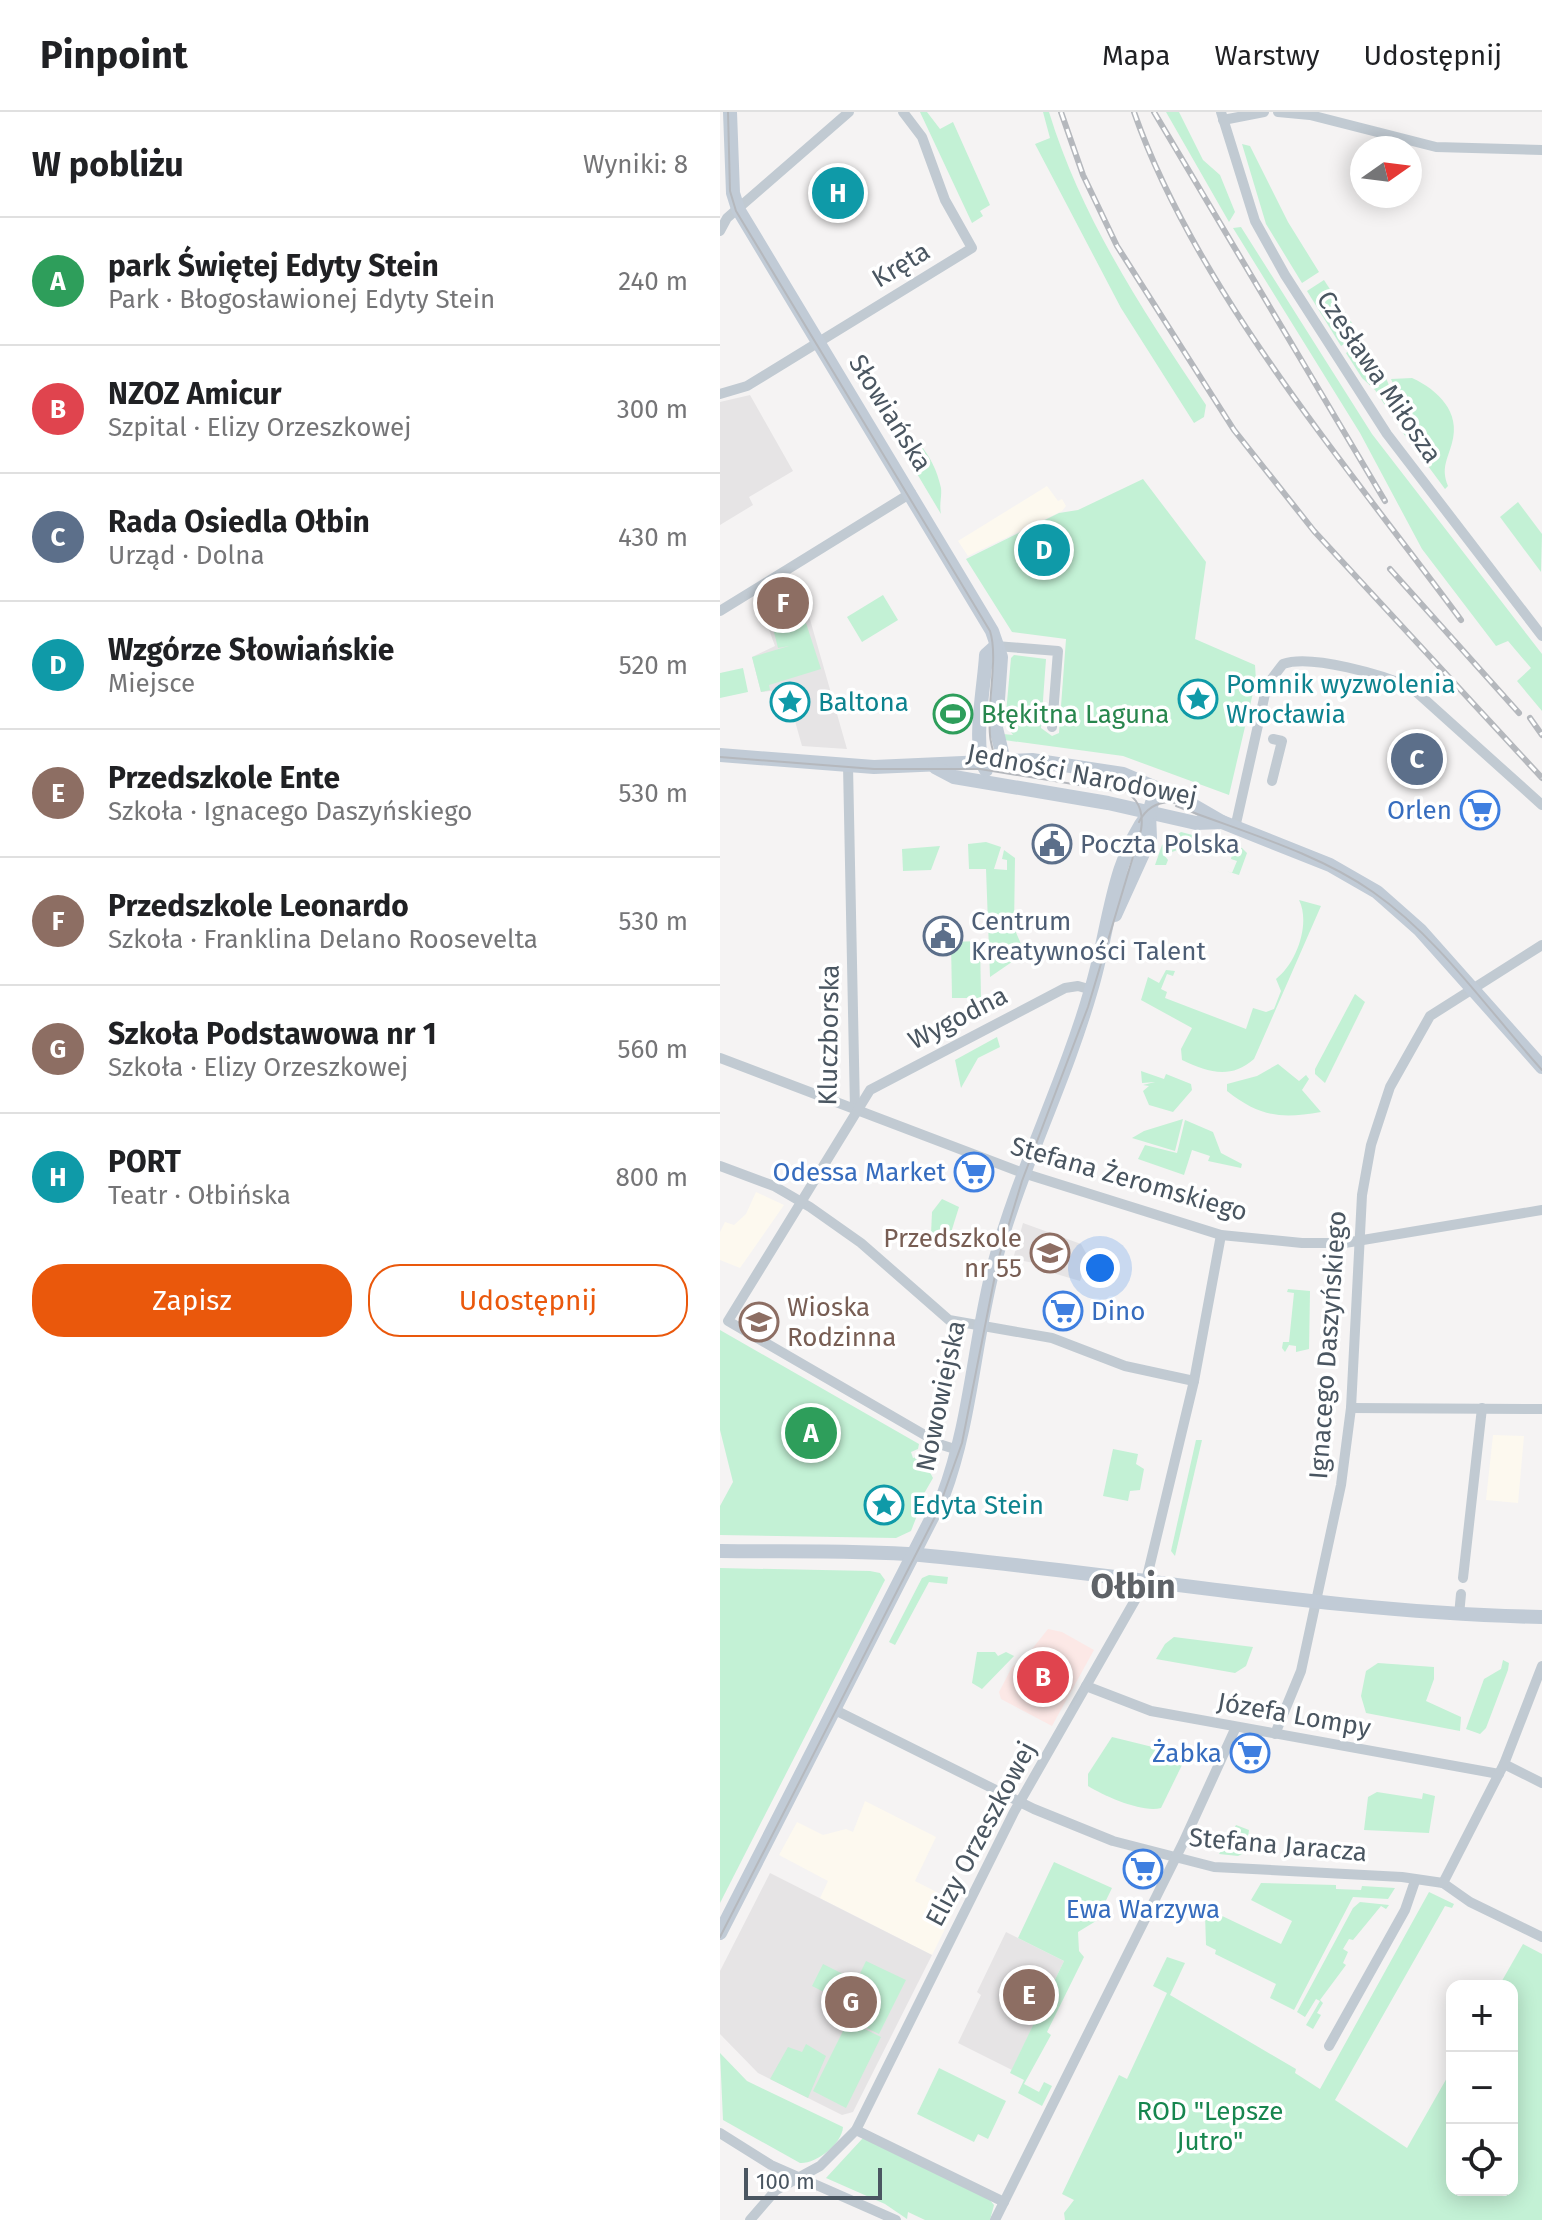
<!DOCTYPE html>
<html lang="pl">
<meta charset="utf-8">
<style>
:root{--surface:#fff;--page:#f2f2f2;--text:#202124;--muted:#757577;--line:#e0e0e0;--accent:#ea580c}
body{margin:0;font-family:"Fira Sans",sans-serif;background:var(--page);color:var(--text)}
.controls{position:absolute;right:24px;bottom:24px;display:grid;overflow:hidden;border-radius:16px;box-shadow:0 4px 20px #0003}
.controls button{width:72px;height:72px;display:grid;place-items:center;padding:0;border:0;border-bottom:2px solid var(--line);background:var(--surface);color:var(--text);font:40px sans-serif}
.compass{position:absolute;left:630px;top:24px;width:72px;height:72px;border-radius:50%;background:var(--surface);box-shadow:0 4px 20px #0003;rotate:76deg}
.scale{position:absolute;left:24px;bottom:20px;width:138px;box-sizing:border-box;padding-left:8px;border:4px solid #4a5661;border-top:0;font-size:22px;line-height:28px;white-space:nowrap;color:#4a5661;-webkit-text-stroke:6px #fff;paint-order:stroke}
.you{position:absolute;left:380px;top:1156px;width:28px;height:28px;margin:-20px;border:6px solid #fff;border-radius:50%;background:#1a73e8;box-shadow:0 0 0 12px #1a73e833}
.badge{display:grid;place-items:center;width:52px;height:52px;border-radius:50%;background:var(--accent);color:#fff;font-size:26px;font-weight:700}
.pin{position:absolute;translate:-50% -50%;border:4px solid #fff;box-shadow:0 2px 8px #0006}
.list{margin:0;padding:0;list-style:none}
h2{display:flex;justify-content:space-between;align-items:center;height:104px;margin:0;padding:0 32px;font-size:34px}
h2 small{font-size:26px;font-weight:400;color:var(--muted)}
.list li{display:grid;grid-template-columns:52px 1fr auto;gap:24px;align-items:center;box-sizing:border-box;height:128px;padding:0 32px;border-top:2px solid var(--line)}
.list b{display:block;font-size:30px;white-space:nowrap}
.list p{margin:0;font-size:26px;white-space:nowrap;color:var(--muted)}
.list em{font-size:26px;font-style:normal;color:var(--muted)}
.actions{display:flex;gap:16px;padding:24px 32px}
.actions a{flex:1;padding:18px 0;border:2px solid var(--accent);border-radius:32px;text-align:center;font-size:28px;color:var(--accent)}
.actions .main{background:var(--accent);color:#fff}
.icon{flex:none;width:44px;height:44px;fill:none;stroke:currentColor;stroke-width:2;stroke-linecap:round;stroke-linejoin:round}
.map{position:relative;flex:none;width:822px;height:2108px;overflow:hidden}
header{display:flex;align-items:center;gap:48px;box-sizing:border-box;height:112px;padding:0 40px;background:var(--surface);border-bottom:2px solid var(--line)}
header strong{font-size:38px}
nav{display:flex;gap:44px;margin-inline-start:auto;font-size:28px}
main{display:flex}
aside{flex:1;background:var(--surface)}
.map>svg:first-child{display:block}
</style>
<header>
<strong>Pinpoint</strong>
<nav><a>Mapa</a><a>Warstwy</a><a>Udostępnij</a></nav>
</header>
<main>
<aside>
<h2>W pobliżu<small>Wyniki: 8</small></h2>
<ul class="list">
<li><span class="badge" style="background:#2e9e5b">A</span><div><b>park Świętej Edyty Stein</b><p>Park · Błogosławionej Edyty Stein</p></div><em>240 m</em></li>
<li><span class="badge" style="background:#e0444e">B</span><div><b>NZOZ Amicur</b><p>Szpital · Elizy Orzeszkowej</p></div><em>300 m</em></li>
<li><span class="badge" style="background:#5c6f8a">C</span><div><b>Rada Osiedla Ołbin</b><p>Urząd · Dolna</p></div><em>430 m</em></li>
<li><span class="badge" style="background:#0f9aa8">D</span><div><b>Wzgórze Słowiańskie</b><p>Miejsce</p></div><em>520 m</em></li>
<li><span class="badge" style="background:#8d6e63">E</span><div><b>Przedszkole Ente</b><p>Szkoła · Ignacego Daszyńskiego</p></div><em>530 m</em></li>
<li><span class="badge" style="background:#8d6e63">F</span><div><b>Przedszkole Leonardo</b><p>Szkoła · Franklina Delano Roosevelta</p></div><em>530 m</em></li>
<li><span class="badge" style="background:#8d6e63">G</span><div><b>Szkoła Podstawowa nr 1</b><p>Szkoła · Elizy Orzeszkowej</p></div><em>560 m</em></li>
<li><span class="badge" style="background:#0f9aa8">H</span><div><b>PORT</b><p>Teatr · Ołbińska</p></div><em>800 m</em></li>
</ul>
<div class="actions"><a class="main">Zapisz</a><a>Udostępnij</a></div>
</aside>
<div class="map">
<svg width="822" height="2108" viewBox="0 0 822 2108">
<rect width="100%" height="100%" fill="#f5f3f3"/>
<g fill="#fdf9ef">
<polygon points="327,374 338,389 342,387 346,394 342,399 248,444 238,429"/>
<polygon points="36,1080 64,1093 20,1156 0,1148 0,1120 5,1110 14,1113 26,1102"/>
<polygon points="773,1323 804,1324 798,1391 766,1388"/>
<polygon points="145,1689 216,1725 195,1769 238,1791 212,1843 100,1786 108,1769 59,1743 77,1710 103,1723 126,1717 133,1720"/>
</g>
<g fill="#e6e4e5">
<polygon points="30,283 73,359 29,385 33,393 0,413 0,290"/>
<polygon points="74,468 85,490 127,637 82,634 66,577 41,580 32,545 55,534 39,490"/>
<polygon points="303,1111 361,1132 368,1145 360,1169 333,1161 334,1155 293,1147"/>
<polygon points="50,1761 212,1843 133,2000 122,2003 38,1961 0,1922 0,1859"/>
<polygon points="286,1820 344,1849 292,1958 238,1931 261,1883 257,1880"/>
</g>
<polygon fill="#fce8e6" points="328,1517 342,1520 374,1538 332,1614 281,1587 279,1580 292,1555 308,1542"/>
<g fill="#c3f1d5">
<polygon points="200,0 207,0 220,17 233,10 270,93 260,99 263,104 252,111"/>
<path d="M323,0H329C362,108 424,200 486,293L484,305L474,311L401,196L315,32L330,26Z"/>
<polygon points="446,0 459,0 483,48 500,63 515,100 509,110"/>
<polygon points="522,32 530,34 568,110 599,160 582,171 546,112"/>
<polygon points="521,115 652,322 822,542 822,599 797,569 811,556 788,529 776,534 702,437 640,321 513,116"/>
<polygon points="604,168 639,222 621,234 587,179"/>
<polygon points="643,229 665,264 703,351 655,278 642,266 626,241"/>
<path d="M692,266C718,278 741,300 732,331C727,349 721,356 728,374L725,377L708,354L671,267Z"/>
<path d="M162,303C191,317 214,342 221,376C222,385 219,392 221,402Z"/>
<polygon points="423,367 486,450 475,527 535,553 536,568 509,683 403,644 284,628 283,622 293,623 285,612 291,546 294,543 326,547 321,616 332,624 339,621 346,527 292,520 246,447 339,401 358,398"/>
<polygon points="798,390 822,422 821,460 780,405"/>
<polygon points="163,483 178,508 142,530 127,505"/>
<polygon points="86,511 101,557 49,573 50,578 41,580 32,545 69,534 58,536 54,520"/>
<polygon points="23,556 28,580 0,586 0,561"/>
<polygon points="461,720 522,736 527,741 519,763 506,759 512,761 517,749 511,747 512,742 476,731 444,743 448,748 446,753 435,753 442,733"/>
<polygon points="266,730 281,735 274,757 287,758 287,748 282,747 284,738 295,746 294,816 305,841 270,865 266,757 249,757 248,732"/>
<polygon points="220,734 211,758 183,759 182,737"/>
<path d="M579,788L601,794L534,947C510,968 488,960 462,948L461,937L472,916L421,888L428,865L439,871L446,858L455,859L453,864L447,862L441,877L447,880L445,886L526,917L533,896L546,900L554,897L561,879L556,867C576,852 591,812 579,788Z"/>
<polygon points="260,829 261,886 232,886 231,830"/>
<polygon points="635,882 645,890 605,971 595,962 595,957"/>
<polygon points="277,925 280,935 258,946 241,976 235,948"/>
<path d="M558,952L579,969L586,963L589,967L582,978L601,1000C561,1007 540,1005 507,979V972L537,964Z"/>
<polygon points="421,959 444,967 446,962 471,972 472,978 453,1000 429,993 423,979 429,974 423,973 435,970 422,971"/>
<polygon points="463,1007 455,1039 412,1026 424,1019"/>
<polygon points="465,1008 493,1020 501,1041 522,1052 521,1056 488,1049 490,1044 472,1038 464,1063 418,1047 425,1033 457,1041"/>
<polygon points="222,1087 239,1095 229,1127 224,1128 211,1122 212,1100"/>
<polygon points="568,1177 590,1179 589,1237 576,1240 576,1234 569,1233 565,1240 562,1236 563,1230 569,1230 574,1181 567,1180"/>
<polygon points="0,1218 199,1332 198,1337 191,1340 193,1346 196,1345 200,1355 206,1353 213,1366 194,1399 198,1401 191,1419 176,1426 0,1423 0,1394 13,1370 0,1318"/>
<polygon points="476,1328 482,1328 455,1444 451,1439"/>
<polygon points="393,1337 418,1342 416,1352 424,1357 420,1378 410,1379 408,1389 383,1384"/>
<polygon points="0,1456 150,1459 160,1461 165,1468 0,1791"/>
<polygon points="209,1463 228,1465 227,1472 209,1470 175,1533 169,1530 202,1466"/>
<polygon points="454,1525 533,1535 526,1554 515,1561 436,1547 445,1532"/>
<polygon points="257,1540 275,1540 278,1544 286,1540 294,1544 262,1577 252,1571"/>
<polygon points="783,1548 789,1551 788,1558 766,1616 760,1622 746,1617 764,1567 781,1557"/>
<polygon points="658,1551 714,1555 714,1567 706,1589 741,1605 740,1619 646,1601 641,1584 646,1559"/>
<path d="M392,1625L457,1641L461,1645L462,1653L441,1696C422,1701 384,1684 368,1674V1662Z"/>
<polygon points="657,1680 702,1687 703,1681 715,1684 709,1721 644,1718 648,1685"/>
<polygon points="516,1713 529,1718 526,1740 518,1744 499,1742"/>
<polygon points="334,1750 392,1776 376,1809 358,1820 359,1839 364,1845 327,1920 331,1923 304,1972 319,1980 324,1970 332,1974 322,1994 298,1981 304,1968 290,1961 344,1849 298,1826"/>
<polygon points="541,1771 616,1773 616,1777 641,1778 642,1774 675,1776 668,1787 633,1785 574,1898 550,1886 556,1872 495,1842 496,1838 486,1833 485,1802 496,1806 498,1802 561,1832 572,1809 531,1788"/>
<polygon points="709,1780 734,1792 732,1796 725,1794 615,1988 687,2036 732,1957 732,2078 792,2078 792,1874 779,1874 803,1832 822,1842 822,2108 345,2108 344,2101 354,2088 342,2082 399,1963 407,1967 447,1881 433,1874 447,1845 465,1851 450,1883 576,1957 575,1961 600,1977"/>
<polygon points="640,1790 669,1793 666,1797 661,1794 633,1828 629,1827 623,1837 628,1840 623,1851 626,1853 600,1888 603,1891 597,1901 601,1903 593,1917 586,1913 600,1889 596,1887 585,1905 577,1900 633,1796"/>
<polygon points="146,1849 186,1868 159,1922 120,1903"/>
<polygon points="103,1852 127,1864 116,1886 92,1874"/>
<polygon points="128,1909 161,1925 126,1996 93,1979"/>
<polygon points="86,1932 106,1944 88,1986 50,1967 68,1935 82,1940"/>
<path d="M0,1941L27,1969L123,2015C122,2032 96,2052 80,2051L3,2008Z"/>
<polygon points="219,1956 286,1989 268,2027 258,2022 254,2030 197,2002"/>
<polygon points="143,2026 270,2088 274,2093 270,2108 205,2108 188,2100 187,2107 165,2092 106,2066"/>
</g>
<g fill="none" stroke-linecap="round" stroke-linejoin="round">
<g stroke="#c1cad2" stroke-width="10">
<polyline points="501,0 535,109 565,163 667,322 822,524"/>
<polyline points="558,0 590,3 716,35 822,38"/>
<polyline points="503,8 544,0"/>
<polyline points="0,119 7,106 129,0"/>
<polyline points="0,282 27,274 252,136 225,88 202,25 183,0"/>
<polyline points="0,499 191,381"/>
<polyline points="276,534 338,539 332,615"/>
<polyline points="128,653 135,998"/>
<polyline points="552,669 562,629 553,627"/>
<path d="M515,716L547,573L563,552C591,542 664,563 692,576L822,693"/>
<polyline points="0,946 303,1061 501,1123 582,1131 625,1131 822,1098"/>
<polyline points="0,1054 54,1074 90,1095 141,1131 229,1208 332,1226 405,1254 474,1269"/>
<polyline points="631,1296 822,1297"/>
<polyline points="238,1338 222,1333 8,1209 150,978 345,876 358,874 372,878"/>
<polyline points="743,1466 762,1296"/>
<polyline points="739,1503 741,1482"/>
<polyline points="366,1574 431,1599 779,1662"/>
<polyline points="115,1598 314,1697 393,1729 494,1755 682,1765 723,1771 750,1790 822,1825"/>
<polyline points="555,1622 581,1559 621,1373 631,1296 642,1083 651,1033 670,975 710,904 822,833"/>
<polyline points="784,1652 822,1671"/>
<polyline points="723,1771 784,1652 822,1554"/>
<polyline points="609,1934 685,1798 695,1769"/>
<polyline points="136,2018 284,2090"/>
<polyline points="0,2021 51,2053 176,2108"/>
<polyline points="30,2108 56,2078 100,2054 136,2018 294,1700 426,1469 474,1269 501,1123"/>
<polyline points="275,2108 463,1731 516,1615"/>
</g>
<g stroke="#c1cbd6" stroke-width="14">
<polyline points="10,0 13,81 18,97 272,519 281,545 276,616 284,649"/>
<polyline points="0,643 154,655 312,648 403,662 464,688 502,710 610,753 657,780 700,818 822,955"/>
<polyline points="215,655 234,665 388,691 476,711 502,710"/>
<path d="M266,658C251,638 265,570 266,543L276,534"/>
<polyline points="395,803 430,726 429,701 436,677"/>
<path d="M0,1439C66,1440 134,1438 200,1443C408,1462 613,1501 822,1505"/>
<path d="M0,1821L223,1384C251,1310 254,1229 274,1153C299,1059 344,972 371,878C389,820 391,750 429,701"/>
</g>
<g stroke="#b5b8bd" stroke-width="2">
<path d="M8,0L10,79L16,99L270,519C283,559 249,641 292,661"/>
<polyline points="0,645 154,657 260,657 402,680"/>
<path d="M456,694C520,719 596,740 653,780C719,826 768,898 822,958"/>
<path d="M419,710C429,691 446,687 466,693"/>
<path d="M0,1825L217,1401L242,1331L278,1148L302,1069L368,895L421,718C425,694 413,679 391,673"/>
</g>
<g stroke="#b5b8bd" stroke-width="6">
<g id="rail">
<polyline points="341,0 363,63 397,134 514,318 594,419 822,666"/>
<path d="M414,0C476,178 629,356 741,508"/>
<polyline points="434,0 665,389"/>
<polyline points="670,457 799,601"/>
<polyline points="810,606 822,623"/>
</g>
</g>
<use href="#rail" stroke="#fff" stroke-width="3" stroke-dasharray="9" stroke-linecap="butt"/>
</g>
<defs>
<g id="sight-ring" transform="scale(2)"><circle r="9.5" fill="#fff" stroke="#0f9aa8" stroke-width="1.5"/><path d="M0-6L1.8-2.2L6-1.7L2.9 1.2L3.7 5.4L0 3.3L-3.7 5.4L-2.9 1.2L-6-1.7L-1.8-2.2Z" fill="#0f9aa8"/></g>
<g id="stadium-ring" transform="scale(2)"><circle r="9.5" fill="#fff" stroke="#2e9e5b" stroke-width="1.5"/><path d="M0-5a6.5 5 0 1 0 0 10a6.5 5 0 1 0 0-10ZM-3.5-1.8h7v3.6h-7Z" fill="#2e9e5b"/></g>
<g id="supermarket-ring" transform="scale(2)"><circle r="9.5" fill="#fff" stroke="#3f7fe0" stroke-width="1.5"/><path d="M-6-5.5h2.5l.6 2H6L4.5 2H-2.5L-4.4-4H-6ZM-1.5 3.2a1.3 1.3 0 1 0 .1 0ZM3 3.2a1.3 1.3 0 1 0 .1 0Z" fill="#3f7fe0"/></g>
<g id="civic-ring" transform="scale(2)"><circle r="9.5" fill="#fff" stroke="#5c6f8a" stroke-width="1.5"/><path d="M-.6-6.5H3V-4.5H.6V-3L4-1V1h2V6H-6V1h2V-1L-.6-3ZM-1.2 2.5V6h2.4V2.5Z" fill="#5c6f8a"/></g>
<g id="school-ring" transform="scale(2)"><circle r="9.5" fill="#fff" stroke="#8d6e63" stroke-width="1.5"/><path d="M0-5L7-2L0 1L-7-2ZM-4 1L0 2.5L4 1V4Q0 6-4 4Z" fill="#8d6e63"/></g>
</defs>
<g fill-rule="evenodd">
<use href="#sight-ring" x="478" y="587"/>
<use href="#sight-ring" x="70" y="590"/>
<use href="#stadium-ring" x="233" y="602"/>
<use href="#supermarket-ring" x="760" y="698"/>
<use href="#civic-ring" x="332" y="732"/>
<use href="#civic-ring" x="223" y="824"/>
<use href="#supermarket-ring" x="254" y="1060"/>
<use href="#school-ring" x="330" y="1141"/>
<use href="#supermarket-ring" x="343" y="1199"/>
<use href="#school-ring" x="39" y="1210"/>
<use href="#sight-ring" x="164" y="1393"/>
<use href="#supermarket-ring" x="530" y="1641"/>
<use href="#supermarket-ring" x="423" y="1757"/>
</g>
<g text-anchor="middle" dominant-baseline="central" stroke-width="7" stroke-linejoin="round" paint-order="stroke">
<g font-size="26" fill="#4a5661" stroke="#fff">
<text transform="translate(181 153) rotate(-31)">Kręta</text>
<text transform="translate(659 265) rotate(56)">Czesława Miłosza</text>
<text transform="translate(170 301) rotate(58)">Słowiańska</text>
<text transform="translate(362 663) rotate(11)">Jedności Narodowej</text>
<text transform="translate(238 906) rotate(-27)">Wygodna</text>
<text transform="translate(109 923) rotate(-89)">Kluczborska</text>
<text transform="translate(409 1067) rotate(16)">Stefana Żeromskiego</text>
<text transform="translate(608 1233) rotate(-86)">Ignacego Daszyńskiego</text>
<text transform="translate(221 1284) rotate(-78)">Nowowiejska</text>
<text transform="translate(574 1603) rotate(10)">Józefa Lompy</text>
<text transform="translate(261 1722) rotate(-62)">Elizy Orzeszkowej</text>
<text transform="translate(558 1733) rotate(5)">Stefana Jaracza</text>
</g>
<g font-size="26" fill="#0d838f" stroke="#fff" text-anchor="start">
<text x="506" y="572">Pomnik wyzwolenia<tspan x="506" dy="30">Wrocławia</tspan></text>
<text x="98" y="590">Baltona</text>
<text x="192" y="1393">Edyta Stein</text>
</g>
<g font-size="26" fill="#27864d" stroke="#fff" text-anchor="start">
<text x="261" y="602">Błękitna Laguna</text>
</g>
<g font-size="26" fill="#366cbe" stroke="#fff" text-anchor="end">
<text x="732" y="698">Orlen</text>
<text x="226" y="1060">Odessa Market</text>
<text x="371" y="1199" text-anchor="start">Dino</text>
<text x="502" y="1641">Żabka</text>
<text x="423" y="1797" text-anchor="middle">Ewa Warzywa</text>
</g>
<g font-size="26" fill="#4e5e75" stroke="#fff" text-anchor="start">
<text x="360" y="732">Poczta Polska</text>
<text x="251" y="809">Centrum<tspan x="251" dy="30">Kreatywności Talent</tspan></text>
</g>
<g font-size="26" fill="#785e54" stroke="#fff" text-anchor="end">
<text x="302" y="1126">Przedszkole<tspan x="302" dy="30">nr 55</tspan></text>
<text x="67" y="1195" text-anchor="start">Wioska<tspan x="67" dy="30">Rodzinna</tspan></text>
</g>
<g font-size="26" fill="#17864f" stroke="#fff">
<text x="490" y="1999">ROD "Lepsze<tspan x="490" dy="30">Jutro"</tspan></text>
</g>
<g font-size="34" font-weight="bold" fill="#5f6368" stroke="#fff">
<text x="413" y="1474">Ołbin</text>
</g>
</g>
</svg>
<div class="controls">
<button>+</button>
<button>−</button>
<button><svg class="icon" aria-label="locate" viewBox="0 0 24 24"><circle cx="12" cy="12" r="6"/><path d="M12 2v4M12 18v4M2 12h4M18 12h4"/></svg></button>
</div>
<svg class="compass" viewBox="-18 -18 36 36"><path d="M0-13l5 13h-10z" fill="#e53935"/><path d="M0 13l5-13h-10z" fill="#757577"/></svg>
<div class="scale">100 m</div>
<div class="you"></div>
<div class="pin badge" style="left:91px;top:1321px;background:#2e9e5b">A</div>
<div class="pin badge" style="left:323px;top:1565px;background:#e0444e">B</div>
<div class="pin badge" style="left:697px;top:647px;background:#5c6f8a">C</div>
<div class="pin badge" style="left:324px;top:438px;background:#0f9aa8">D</div>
<div class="pin badge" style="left:309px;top:1883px;background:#8d6e63">E</div>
<div class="pin badge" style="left:63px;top:491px;background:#8d6e63">F</div>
<div class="pin badge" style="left:131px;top:1890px;background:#8d6e63">G</div>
<div class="pin badge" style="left:118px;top:81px;background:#0f9aa8">H</div>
</div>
</main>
